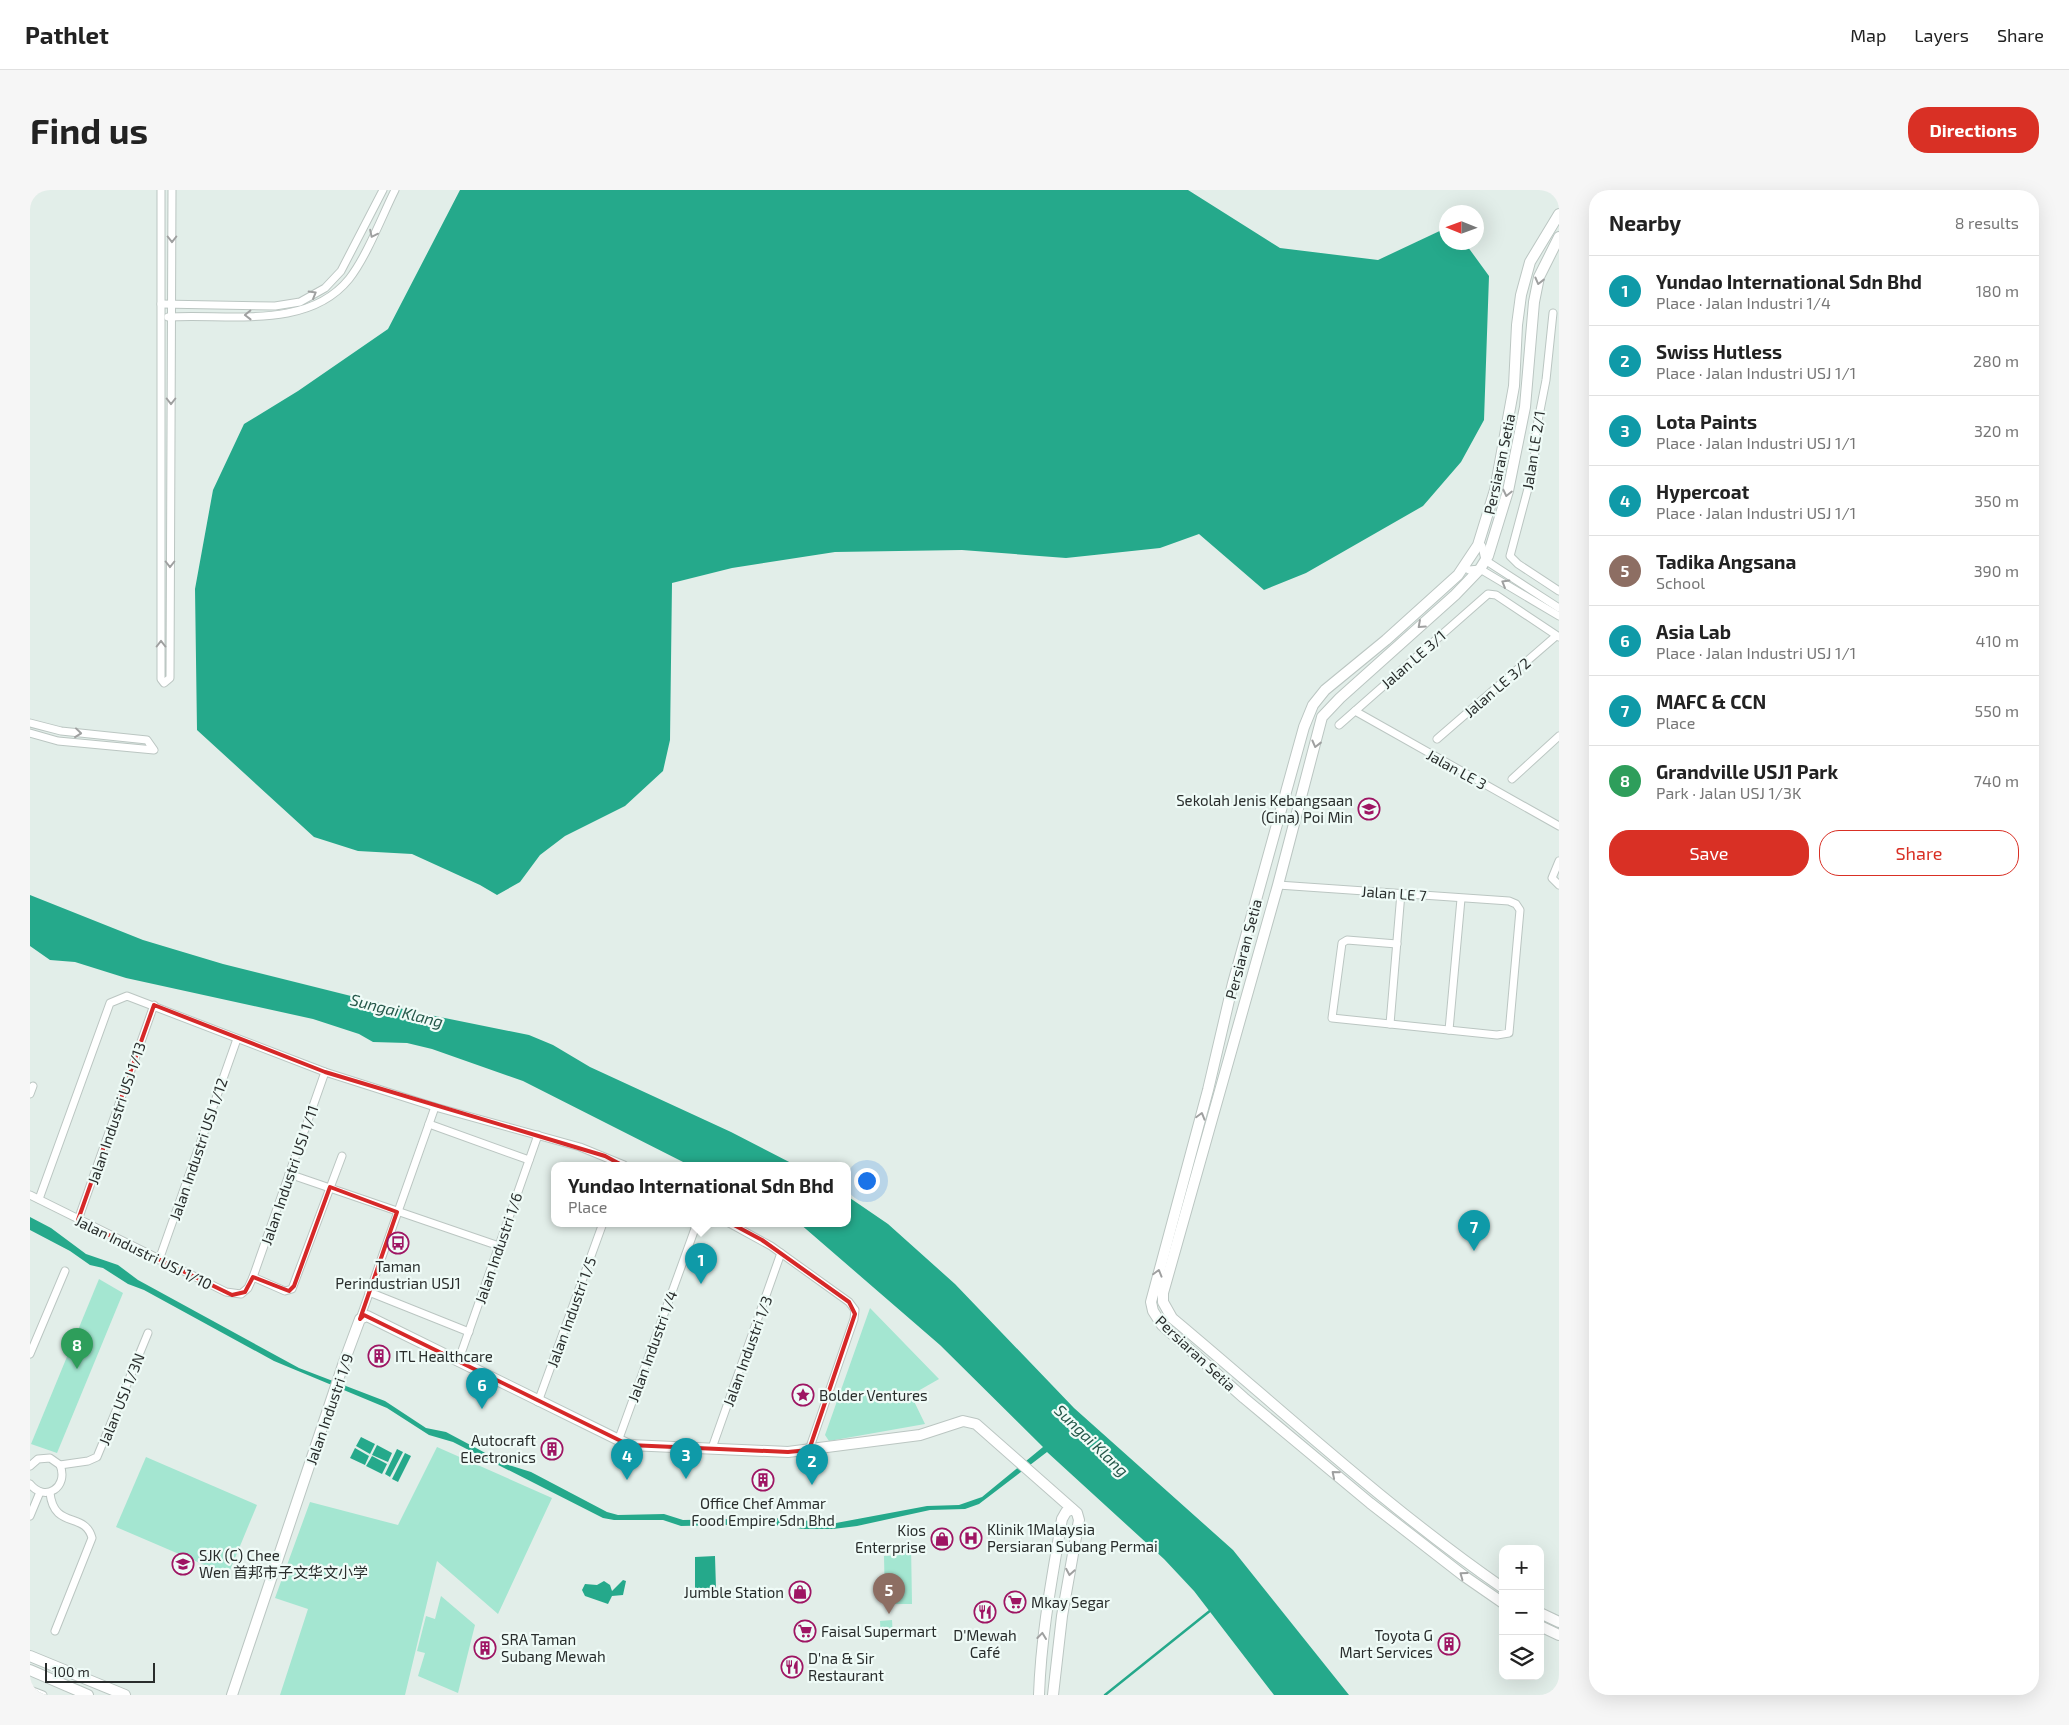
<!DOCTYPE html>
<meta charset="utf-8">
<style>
:root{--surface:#fff;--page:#f6f6f6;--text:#222;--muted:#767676;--line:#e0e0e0;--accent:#d93025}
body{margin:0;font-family:"Exo 2","Noto Sans SC",sans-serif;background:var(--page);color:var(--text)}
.controls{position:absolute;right:15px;bottom:15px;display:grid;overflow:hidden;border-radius:10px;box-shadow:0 5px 20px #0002}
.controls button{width:45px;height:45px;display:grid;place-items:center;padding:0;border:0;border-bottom:1px solid var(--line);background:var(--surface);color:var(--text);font:25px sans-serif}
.compass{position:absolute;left:1409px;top:15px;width:45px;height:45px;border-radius:50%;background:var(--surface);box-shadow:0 5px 20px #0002;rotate:271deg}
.scale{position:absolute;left:15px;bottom:12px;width:110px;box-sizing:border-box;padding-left:5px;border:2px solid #292d2c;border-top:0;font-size:14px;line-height:18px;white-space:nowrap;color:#292d2c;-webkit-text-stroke:4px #effbf7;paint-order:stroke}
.you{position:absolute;left:836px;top:990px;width:18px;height:18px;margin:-12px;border:4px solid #fff;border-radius:50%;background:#1a73e8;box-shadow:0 0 0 8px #1a73e833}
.badge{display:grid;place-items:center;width:32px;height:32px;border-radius:50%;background:var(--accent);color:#fff;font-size:16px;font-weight:700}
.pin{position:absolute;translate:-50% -41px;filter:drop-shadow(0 1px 2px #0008)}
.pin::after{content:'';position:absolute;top:26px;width:18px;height:15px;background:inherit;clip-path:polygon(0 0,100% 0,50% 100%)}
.popup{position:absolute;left:521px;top:972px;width:300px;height:65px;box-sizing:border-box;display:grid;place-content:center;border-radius:10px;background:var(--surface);filter:drop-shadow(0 1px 4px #0005);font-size:16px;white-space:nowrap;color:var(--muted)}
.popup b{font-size:19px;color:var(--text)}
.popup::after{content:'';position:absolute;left:50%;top:100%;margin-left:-10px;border:10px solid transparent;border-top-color:var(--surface)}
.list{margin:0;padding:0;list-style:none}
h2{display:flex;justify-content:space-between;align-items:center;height:65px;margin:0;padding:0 20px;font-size:21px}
h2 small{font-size:16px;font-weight:400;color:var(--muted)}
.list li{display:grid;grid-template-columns:32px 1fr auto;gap:15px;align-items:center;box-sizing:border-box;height:70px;padding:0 20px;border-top:1px solid var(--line)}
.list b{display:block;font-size:19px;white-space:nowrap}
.list p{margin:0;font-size:16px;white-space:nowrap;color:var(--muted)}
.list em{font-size:16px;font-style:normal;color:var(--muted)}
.actions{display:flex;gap:10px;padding:15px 20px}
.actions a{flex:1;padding:11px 0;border:1px solid var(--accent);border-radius:20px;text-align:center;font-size:18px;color:var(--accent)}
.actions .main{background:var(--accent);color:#fff}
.icon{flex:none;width:28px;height:28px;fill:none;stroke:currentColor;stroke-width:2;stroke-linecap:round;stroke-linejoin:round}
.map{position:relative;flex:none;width:1529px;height:1505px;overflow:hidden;border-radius:20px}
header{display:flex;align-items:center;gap:30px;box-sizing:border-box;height:70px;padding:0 25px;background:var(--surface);border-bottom:1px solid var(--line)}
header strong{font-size:24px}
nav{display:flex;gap:28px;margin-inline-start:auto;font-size:18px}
.intro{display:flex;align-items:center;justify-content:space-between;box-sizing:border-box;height:120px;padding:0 30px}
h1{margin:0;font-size:35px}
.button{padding:12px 22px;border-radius:20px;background:var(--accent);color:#fff;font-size:18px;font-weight:700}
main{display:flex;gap:30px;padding:0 30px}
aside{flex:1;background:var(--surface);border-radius:20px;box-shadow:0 5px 20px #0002}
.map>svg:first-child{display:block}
</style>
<header>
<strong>Pathlet</strong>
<nav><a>Map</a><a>Layers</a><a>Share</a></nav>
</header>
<div class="intro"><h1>Find us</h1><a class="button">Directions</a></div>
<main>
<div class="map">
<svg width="1529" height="1505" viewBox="0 0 1529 1505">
<rect width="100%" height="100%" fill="#e2eee9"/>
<g fill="#a4e6d1">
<polygon points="69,1089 93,1103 27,1263 1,1254"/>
<polygon points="840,1118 909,1189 881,1205 895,1234 799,1251 795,1245"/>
<polygon points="407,1257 522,1308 468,1424 407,1371 375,1505 250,1505 278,1419 245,1408 280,1312 368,1335"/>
<polygon points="116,1267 227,1315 198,1385 86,1337"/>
<polygon points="881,1354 882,1414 855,1414 854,1366 871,1365 871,1355"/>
<polygon points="411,1406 445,1435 428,1503 388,1486 395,1463 387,1461 396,1426 405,1429"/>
<polygon points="862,1430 863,1448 851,1449 850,1431"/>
</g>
<g fill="#25a98b">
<polygon points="430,0 1158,0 1250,58 1348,70 1416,38 1416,52 1435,53 1459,86 1454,230 1431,272 1393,316 1276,383 1234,400 1169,344 1130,358 1036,368 932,360 805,362 702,378 642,393 640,550 633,581 595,616 535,646 510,665 490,692 467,705 450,695 382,664 328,661 284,647 167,540 165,399 183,300 214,234 268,201 358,139"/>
<polygon points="0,705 113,750 193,774 385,822 499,845 523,855 560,877 701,942 765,975 659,975 493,891 402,859 377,853 343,852 329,844 283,829 96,788 45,772 20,770 0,756"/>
<polygon points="817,1006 858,1034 925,1094 1044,1218 1203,1360 1319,1505 1244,1505 1164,1401 1134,1369 1017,1262 949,1314 935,1319 900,1320 827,1336 803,1339 773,1339 738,1334 651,1336 633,1330 584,1330 573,1328 423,1252 399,1245 357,1218 244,1171 114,1100 98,1094 73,1078 60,1075 40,1061 0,1040 0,1027 21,1038 56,1064 88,1075 108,1090 269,1178 355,1211 396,1238 416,1242 476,1274 501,1282 577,1322 588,1325 634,1324 653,1330 743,1328 806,1333 897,1316 929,1315 952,1307 1013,1257 910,1155 769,1033 817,1033"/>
<polygon points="331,1247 345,1254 340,1264 326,1256"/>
<polygon points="347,1255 362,1263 358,1272 342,1265"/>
<polygon points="325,1258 339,1266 335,1275 320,1268"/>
<polygon points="367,1259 373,1262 360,1287 355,1284"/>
<polygon points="375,1263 381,1266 368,1292 362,1289"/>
<polygon points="342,1266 357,1274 352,1284 336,1276"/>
<polygon points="685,1366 686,1399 665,1400 665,1367"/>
<polygon points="593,1390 596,1391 593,1405 582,1406 578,1414 555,1406 552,1400 555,1394 567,1395 574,1391 580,1395 582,1401"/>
</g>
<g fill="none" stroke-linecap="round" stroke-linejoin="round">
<polyline stroke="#25a98b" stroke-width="2.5" points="1075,1505 1181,1420"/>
<g stroke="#bbc6c2" stroke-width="9">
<g id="street">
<polyline points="131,0 131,489 134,493 140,488 142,0"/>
<polyline points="131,114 245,116 270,112 295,98 311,81 353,0"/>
<polyline points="1523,123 1516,190 1506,241 1504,276 1480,366 1488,374 1529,401"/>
<path d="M138,127C196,123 277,141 319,89C337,66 352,26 365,0"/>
<polyline points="1448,355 1452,356 1455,370 1529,418"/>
<polyline points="1434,377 1439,380 1450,379 1529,426"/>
<polyline points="1325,521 1529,636"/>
<polyline points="0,533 31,541 117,550 124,560 28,551 0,543"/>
<polyline points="1309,535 1458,404 1466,405 1529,447"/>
<polyline points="1407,549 1526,446"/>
<polyline points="1482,589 1529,546"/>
<polyline points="1529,671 1522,688 1529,695"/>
<polyline points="1248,695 1479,711 1486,714 1490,720 1479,843 1467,845 1302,828 1312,753 1317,750 1367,754"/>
<polyline points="1360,834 1371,703"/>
<polyline points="1419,840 1431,709"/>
<polyline points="0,904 3,896"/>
<polyline points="399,934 499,970"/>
<polyline points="259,984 469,1056"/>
<polyline points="0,1005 196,1102 211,1104 218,1098 223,1087 295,882"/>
<polyline points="9,1009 80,813 97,806 295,882 405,917 550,957 594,975"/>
<polyline points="48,1030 124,815"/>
<polyline points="699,1033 741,1056 819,1112 825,1120 824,1129 779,1260"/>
<polyline points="129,1070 207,849"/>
<polyline points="223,1087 255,1101 262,1099 312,966"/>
<polyline points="339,1102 439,1142"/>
<polyline points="330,1129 405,917"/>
<polyline points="0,1164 35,1081"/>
<polyline points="428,1172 508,945"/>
<polyline points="508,1212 573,1033"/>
<polyline points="588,1251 667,1033"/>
<polyline points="682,1258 751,1063"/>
<polyline points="30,1275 58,1271 67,1267 118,1143"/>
<path d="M0,1276L8,1269L20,1268L30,1275C39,1297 15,1313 0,1294"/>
<path d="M20,1303C24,1340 55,1321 62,1348L25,1441"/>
<polyline points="0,1326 10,1302"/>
<polyline points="0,1500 13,1505"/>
</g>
</g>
<g stroke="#bbc6c2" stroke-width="12">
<g id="secondary">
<path d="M1473,1398C1356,1317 1251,1219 1142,1128L1133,1112V1103L1248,695L1292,527L1310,508L1425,405L1450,379L1458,366L1478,301L1495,217L1504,112L1509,87L1529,47"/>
<polyline points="1473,1413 1434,1386 1340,1313 1214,1208 1132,1135 1123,1121 1121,1112 1178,900 1203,793 1274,537 1283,515 1295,500 1356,450 1428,385 1448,355 1465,300 1484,196 1487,135 1491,105 1500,72 1529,24"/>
<polyline points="1510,1423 1529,1432"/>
<polyline points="1510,1436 1529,1445"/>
<polyline points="0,1466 95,1505"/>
<polyline points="0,1480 58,1505"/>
<polyline points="202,1505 314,1172 330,1129 337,1126 599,1255 758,1262 890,1245 933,1231 946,1234 1047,1323 1049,1330 1032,1426 1023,1505"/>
<path d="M1009,1505C1011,1445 1022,1388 1032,1329L1036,1322L1042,1319"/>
</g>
</g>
<use href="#street" stroke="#fff" stroke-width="7"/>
<use href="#secondary" stroke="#fff" stroke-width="10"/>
</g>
<defs><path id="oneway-chevron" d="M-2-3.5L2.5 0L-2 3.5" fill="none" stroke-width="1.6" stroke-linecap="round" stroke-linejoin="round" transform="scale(1.25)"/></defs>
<g stroke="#9fa0a0">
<use href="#oneway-chevron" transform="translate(343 44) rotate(116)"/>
<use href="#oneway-chevron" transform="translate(142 49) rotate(90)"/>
<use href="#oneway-chevron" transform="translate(1509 91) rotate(104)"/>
<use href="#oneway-chevron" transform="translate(283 104) rotate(-30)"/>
<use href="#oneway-chevron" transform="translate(218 125) rotate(179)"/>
<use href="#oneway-chevron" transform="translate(141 211) rotate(90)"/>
<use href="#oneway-chevron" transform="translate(1477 303) rotate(103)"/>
<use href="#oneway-chevron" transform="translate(140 374) rotate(90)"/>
<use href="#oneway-chevron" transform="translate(1475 393) rotate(-150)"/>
<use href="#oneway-chevron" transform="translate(1391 435) rotate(138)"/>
<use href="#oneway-chevron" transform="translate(131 454) rotate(-90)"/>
<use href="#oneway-chevron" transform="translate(48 543) rotate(6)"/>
<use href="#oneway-chevron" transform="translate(1286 554) rotate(104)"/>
<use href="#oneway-chevron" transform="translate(1171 926) rotate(-74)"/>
<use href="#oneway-chevron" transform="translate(1128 1083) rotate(-74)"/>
<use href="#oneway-chevron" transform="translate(1305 1284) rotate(-140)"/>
<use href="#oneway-chevron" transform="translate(1040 1382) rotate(100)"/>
<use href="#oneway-chevron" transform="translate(1433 1385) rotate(-144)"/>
<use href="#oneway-chevron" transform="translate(1012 1446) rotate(-83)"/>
</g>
<path fill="none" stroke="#d62828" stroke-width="4" stroke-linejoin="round" d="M124,815L295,882L575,966L732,1050L819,1112L825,1124L779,1260L758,1262L599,1255L334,1125L330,1129L367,1022L300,997L264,1096L259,1101L223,1087L215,1102L202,1105L48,1030Z"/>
<defs>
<g id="school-ring" transform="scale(1.125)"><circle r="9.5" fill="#effbf7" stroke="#9e1563" stroke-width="1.5"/><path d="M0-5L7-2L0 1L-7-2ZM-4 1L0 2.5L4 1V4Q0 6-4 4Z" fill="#9e1563"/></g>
<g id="bus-ring" transform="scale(1.125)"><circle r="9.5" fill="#effbf7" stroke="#9e1563" stroke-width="1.5"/><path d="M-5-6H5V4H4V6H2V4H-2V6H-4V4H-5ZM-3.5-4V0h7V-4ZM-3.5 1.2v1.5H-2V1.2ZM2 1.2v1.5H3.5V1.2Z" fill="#9e1563"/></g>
<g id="building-ring" transform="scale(1.125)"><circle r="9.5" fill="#effbf7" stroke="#9e1563" stroke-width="1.5"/><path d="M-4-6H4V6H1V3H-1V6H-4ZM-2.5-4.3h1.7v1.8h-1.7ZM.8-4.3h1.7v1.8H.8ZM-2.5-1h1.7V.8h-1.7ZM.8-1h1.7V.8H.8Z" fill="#9e1563"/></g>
<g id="sight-ring" transform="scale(1.125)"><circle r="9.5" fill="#effbf7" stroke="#9e1563" stroke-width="1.5"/><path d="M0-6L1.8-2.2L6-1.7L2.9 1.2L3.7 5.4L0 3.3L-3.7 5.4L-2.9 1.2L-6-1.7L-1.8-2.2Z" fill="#9e1563"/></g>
<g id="hospital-ring" transform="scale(1.125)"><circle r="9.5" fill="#effbf7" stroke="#9e1563" stroke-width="1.5"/><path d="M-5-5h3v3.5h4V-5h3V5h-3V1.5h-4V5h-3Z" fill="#9e1563"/></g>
<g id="shop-ring" transform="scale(1.125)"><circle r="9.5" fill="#effbf7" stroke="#9e1563" stroke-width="1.5"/><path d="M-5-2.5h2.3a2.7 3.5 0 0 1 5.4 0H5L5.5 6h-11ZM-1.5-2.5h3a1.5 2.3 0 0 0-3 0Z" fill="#9e1563"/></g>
<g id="supermarket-ring" transform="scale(1.125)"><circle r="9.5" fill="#effbf7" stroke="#9e1563" stroke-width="1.5"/><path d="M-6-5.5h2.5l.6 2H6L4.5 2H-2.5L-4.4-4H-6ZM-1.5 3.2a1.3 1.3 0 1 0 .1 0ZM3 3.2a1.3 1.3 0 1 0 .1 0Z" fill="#9e1563"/></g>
<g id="restaurant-ring" transform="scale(1.125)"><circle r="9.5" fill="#effbf7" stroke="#9e1563" stroke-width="1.5"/><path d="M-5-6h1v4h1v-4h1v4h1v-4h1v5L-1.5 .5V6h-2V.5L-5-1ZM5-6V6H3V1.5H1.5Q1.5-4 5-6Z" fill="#9e1563"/></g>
</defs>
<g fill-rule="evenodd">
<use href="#school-ring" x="1339" y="619"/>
<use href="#bus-ring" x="368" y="1053"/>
<use href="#building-ring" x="349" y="1166"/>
<use href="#sight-ring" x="773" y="1205"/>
<use href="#building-ring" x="522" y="1259"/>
<use href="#building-ring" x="733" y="1290"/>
<use href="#hospital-ring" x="941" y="1348"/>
<use href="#shop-ring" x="912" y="1349"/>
<use href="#school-ring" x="153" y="1374"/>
<use href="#shop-ring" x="770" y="1402"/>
<use href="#supermarket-ring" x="985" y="1412"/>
<use href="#restaurant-ring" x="955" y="1422"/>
<use href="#supermarket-ring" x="775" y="1441"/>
<use href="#building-ring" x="1419" y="1454"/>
<use href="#building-ring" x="455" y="1458"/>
<use href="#restaurant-ring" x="762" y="1477"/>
</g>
<g text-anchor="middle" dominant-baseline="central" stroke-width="4.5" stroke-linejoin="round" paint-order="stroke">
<g font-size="15" fill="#292d2c" stroke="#effbf7">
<text transform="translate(1503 260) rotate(-81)">Jalan LE 2/1</text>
<text transform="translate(1469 274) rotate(-78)">Persiaran Setia</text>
<text transform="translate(1383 469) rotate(-41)">Jalan LE 3/1</text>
<text transform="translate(1467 497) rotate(-41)">Jalan LE 3/2</text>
<text transform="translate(1427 579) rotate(29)">Jalan LE 3</text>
<text transform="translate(1364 703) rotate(4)">Jalan LE 7</text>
<text transform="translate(1213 759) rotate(-75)">Persiaran Setia</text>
<text transform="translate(86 923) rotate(-71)">Jalan Industri USJ 1/13</text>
<text transform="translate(168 959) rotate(-71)">Jalan Industri USJ 1/12</text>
<text transform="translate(259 985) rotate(-71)">Jalan Industri USJ 1/11</text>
<text transform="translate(468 1058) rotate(-71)">Jalan Industri 1/6</text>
<text transform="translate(114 1062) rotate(26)">Jalan Industri USJ 1/10</text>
<text transform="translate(541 1122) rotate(-70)">Jalan Industri 1/5</text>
<text transform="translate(622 1156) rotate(-70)">Jalan Industri 1/4</text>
<text transform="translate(717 1161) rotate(-70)">Jalan Industri 1/3</text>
<text transform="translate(1166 1163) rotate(43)">Persiaran Setia</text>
<text transform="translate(91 1209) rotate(-68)">Jalan USJ 1/3N</text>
<text transform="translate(299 1219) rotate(-71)">Jalan Industri 1/9</text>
</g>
<g font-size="15" fill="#292d2c" stroke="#effbf7" text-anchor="start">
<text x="1323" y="610" text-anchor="end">Sekolah Jenis Kebangsaan<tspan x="1323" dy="17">(Cina) Poi Min</tspan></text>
<text x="368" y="1076" text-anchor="middle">Taman<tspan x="368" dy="17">Perindustrian USJ1</tspan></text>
<text x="365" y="1166">ITL Healthcare</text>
<text x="789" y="1205">Bolder Ventures</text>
<text x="506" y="1250" text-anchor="end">Autocraft<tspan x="506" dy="17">Electronics</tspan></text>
<text x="733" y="1313" text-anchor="middle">Office Chef Ammar<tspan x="733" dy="17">Food Empire Sdn Bhd</tspan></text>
<text x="957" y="1339">Klinik 1Malaysia<tspan x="957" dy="17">Persiaran Subang Permai</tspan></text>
<text x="896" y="1340" text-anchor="end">Kios<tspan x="896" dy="17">Enterprise</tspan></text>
<text x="169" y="1365">SJK (C) Chee<tspan x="169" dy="17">Wen 首邦市子文华文小学</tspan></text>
<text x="754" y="1402" text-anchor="end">Jumble Station</text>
<text x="1001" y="1412">Mkay Segar</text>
<text x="791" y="1441">Faisal Supermart</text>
<text x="955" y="1445" text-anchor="middle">D'Mewah<tspan x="955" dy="17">Café</tspan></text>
<text x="1403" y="1445" text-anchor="end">Toyota G<tspan x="1403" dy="17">Mart Services</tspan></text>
<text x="471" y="1449">SRA Taman<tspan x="471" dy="17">Subang Mewah</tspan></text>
<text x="778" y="1468">D'na &amp; Sir<tspan x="778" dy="17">Restaurant</tspan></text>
</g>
<g font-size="16" font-style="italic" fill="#25584a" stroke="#effbf7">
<text transform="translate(367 820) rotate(14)">Sungai Klang</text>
<text transform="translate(1062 1250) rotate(44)">Sungai Klang</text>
</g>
</g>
</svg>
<div class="controls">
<button>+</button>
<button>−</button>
<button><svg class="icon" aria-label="layers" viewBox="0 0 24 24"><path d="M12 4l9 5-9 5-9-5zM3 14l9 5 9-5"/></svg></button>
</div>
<svg class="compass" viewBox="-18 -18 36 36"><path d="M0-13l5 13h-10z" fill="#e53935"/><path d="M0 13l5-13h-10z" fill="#767676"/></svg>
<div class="scale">100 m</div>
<div class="you"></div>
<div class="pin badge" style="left:671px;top:1094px;background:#0f9aa8">1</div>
<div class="popup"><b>Yundao International Sdn Bhd</b>Place</div>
<div class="pin badge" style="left:782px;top:1295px;background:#0f9aa8">2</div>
<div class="pin badge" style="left:656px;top:1289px;background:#0f9aa8">3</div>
<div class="pin badge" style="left:597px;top:1290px;background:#0f9aa8">4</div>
<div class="pin badge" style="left:859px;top:1424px;background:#8d6e63">5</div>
<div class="pin badge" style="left:452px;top:1219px;background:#0f9aa8">6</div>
<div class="pin badge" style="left:1444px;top:1061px;background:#0f9aa8">7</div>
<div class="pin badge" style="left:47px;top:1179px;background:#2e9e5b">8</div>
</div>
<aside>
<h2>Nearby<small>8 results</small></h2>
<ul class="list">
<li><span class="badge" style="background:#0f9aa8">1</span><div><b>Yundao International Sdn Bhd</b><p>Place · Jalan Industri 1/4</p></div><em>180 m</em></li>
<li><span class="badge" style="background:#0f9aa8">2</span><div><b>Swiss Hutless</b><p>Place · Jalan Industri USJ 1/1</p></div><em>280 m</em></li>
<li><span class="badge" style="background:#0f9aa8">3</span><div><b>Lota Paints</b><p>Place · Jalan Industri USJ 1/1</p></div><em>320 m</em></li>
<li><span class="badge" style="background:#0f9aa8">4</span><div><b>Hypercoat</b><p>Place · Jalan Industri USJ 1/1</p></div><em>350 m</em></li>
<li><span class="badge" style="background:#8d6e63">5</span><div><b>Tadika Angsana</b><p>School</p></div><em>390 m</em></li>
<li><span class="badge" style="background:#0f9aa8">6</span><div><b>Asia Lab</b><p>Place · Jalan Industri USJ 1/1</p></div><em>410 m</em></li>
<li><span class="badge" style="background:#0f9aa8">7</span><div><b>MAFC &amp; CCN</b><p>Place</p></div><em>550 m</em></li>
<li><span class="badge" style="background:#2e9e5b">8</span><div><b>Grandville USJ1 Park</b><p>Park · Jalan USJ 1/3K</p></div><em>740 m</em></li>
</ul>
<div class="actions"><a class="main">Save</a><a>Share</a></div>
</aside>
</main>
